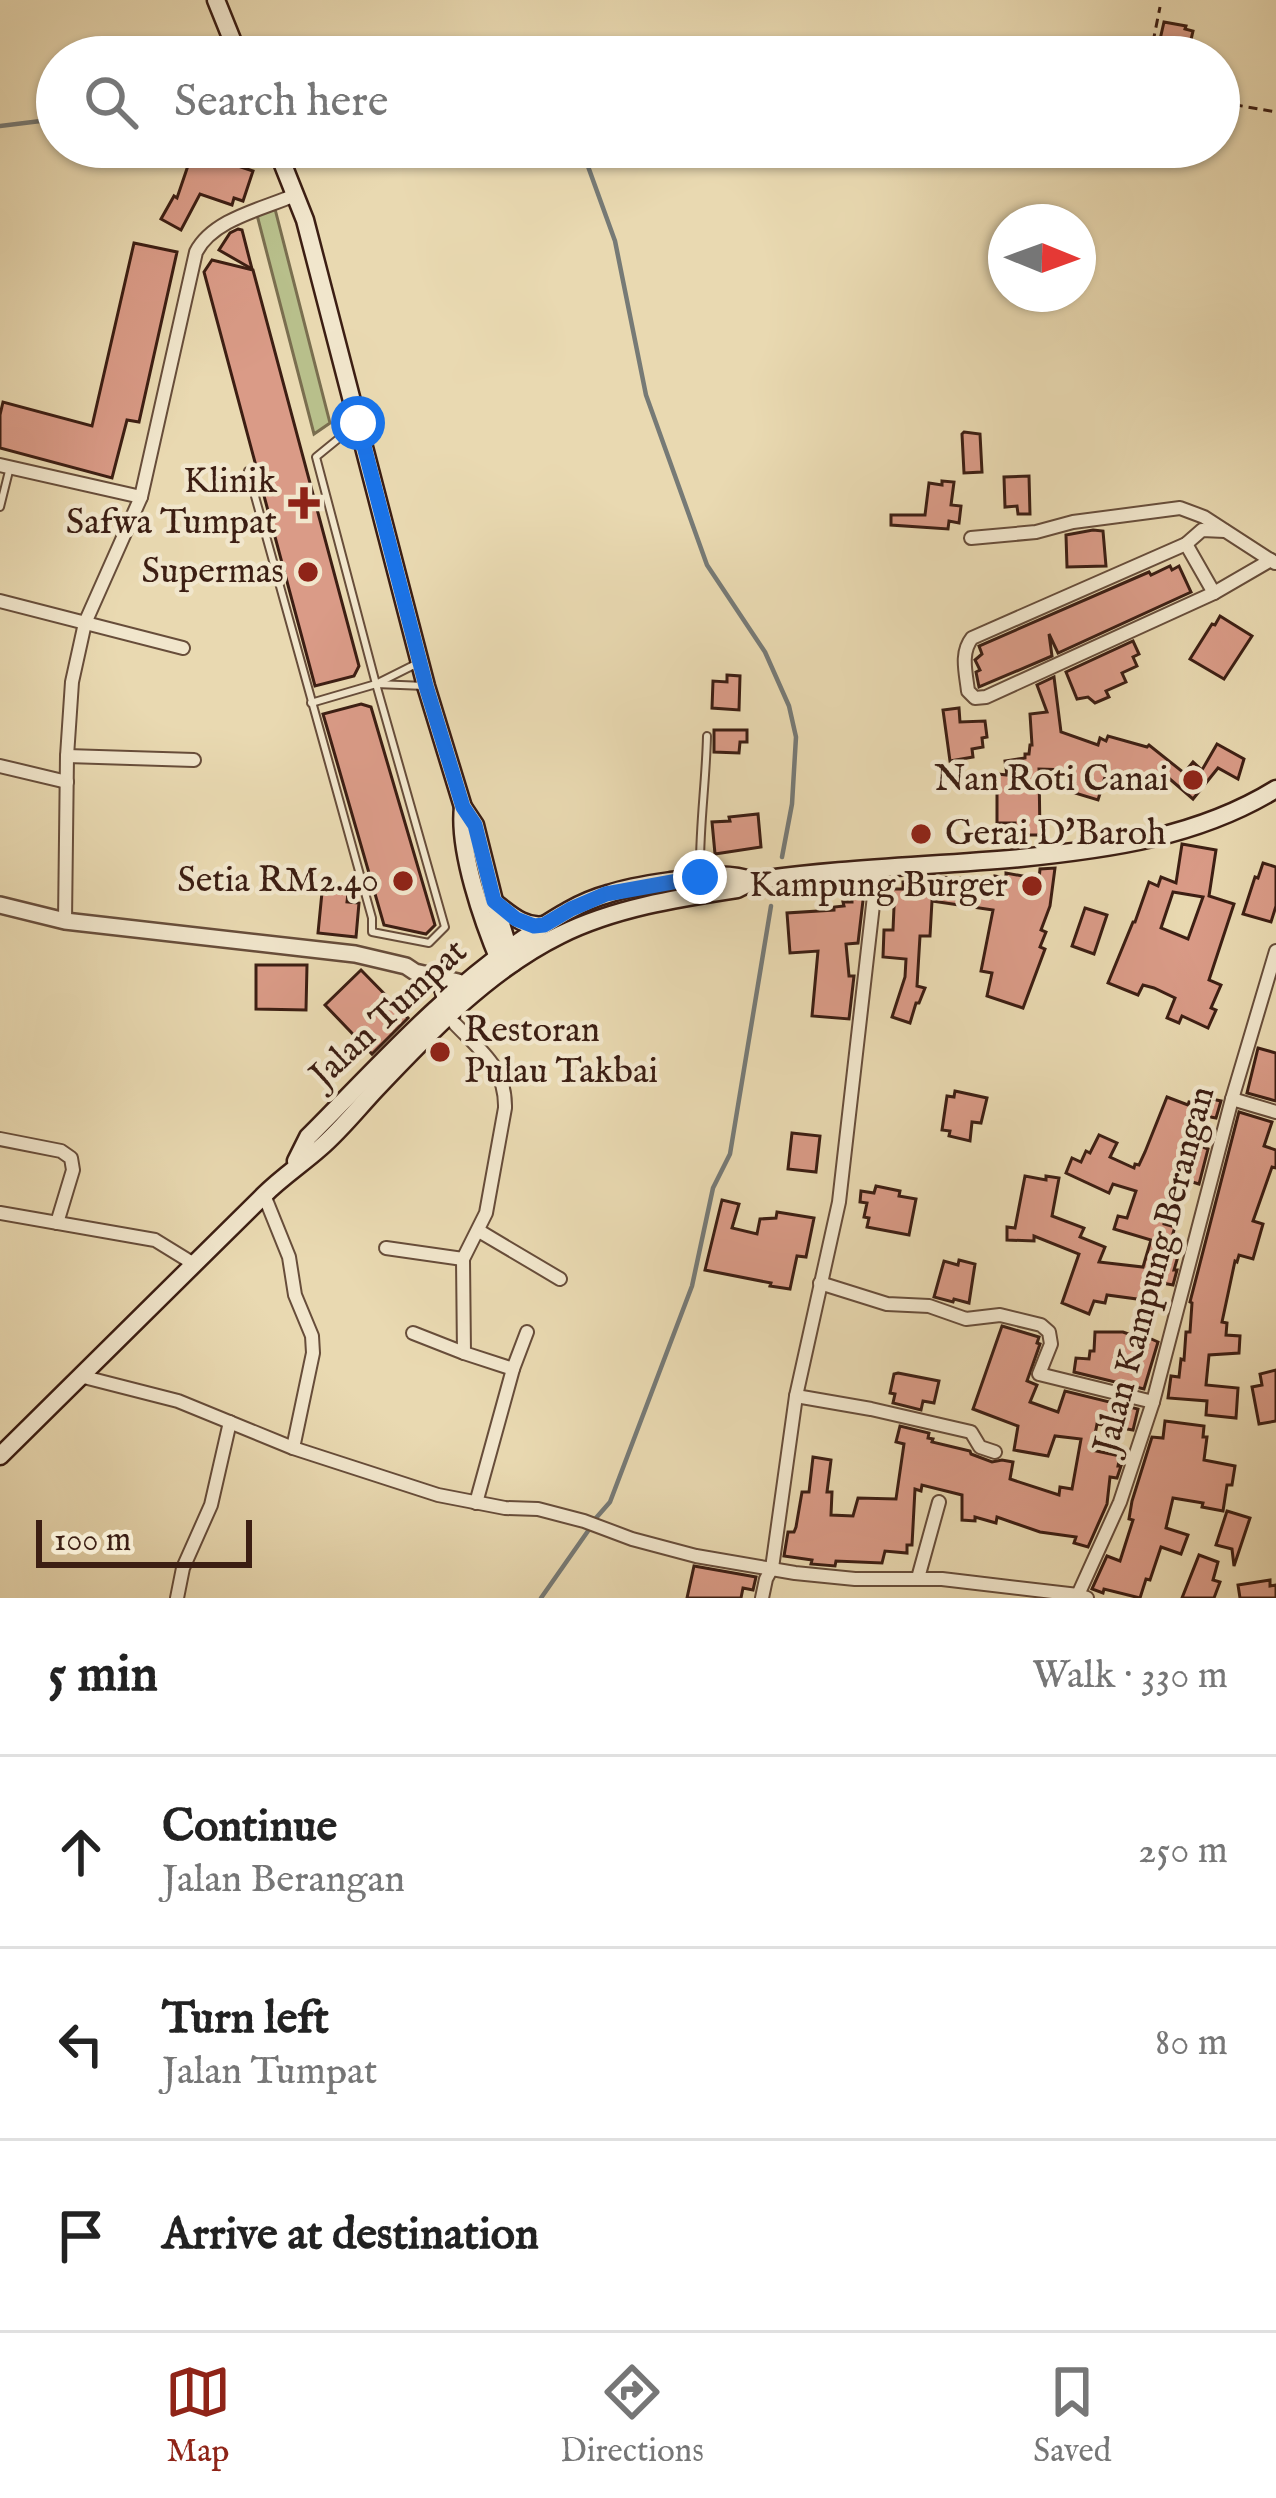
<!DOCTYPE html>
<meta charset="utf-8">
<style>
:root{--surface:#fff;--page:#f2f2f2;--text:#222;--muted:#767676;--line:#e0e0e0;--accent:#8f2418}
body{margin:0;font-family:"IM FELL English",serif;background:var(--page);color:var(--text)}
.compass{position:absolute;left:988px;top:204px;width:108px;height:108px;border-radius:50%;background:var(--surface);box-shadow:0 3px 9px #0004;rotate:91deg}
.scale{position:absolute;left:36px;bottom:30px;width:216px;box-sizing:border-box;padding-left:12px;border:6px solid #3c1e13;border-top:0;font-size:33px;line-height:42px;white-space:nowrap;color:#3c1e13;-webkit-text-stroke:9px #f1e6cc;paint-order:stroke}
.stop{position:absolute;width:36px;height:36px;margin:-27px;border:9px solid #1a73e8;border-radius:50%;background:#fff}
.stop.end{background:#1a73e8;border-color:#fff;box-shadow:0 3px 12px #0008}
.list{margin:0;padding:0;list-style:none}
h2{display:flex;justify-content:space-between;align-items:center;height:156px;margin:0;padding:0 48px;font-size:51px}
h2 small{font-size:39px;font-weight:400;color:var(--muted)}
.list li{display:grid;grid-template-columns:78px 1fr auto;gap:36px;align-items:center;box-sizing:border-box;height:192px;padding:0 48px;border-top:3px solid var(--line)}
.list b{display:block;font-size:45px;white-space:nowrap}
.list p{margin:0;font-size:39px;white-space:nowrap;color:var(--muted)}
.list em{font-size:39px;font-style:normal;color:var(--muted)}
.icon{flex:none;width:66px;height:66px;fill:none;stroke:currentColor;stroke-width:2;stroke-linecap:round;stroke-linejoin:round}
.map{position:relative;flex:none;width:1276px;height:1598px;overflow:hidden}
.search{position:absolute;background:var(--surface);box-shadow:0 3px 9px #0004;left:36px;right:36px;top:36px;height:132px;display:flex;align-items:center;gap:30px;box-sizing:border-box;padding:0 42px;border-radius:66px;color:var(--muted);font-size:45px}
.sheet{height:732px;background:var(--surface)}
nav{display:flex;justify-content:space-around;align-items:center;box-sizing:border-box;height:168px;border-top:3px solid var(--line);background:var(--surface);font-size:33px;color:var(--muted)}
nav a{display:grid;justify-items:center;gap:6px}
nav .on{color:var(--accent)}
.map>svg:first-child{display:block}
</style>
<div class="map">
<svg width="1276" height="1598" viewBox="0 0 1276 1598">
<rect width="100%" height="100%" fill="#e9d9b1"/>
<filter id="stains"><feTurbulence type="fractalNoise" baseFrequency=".00167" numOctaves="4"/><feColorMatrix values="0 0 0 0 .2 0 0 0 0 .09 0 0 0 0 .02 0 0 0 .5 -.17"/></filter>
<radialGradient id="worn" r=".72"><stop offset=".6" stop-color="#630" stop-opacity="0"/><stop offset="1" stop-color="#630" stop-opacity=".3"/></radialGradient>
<polygon fill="#b8bf8b" stroke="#7a6e4f" stroke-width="3" points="275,209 330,423 314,434 257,215"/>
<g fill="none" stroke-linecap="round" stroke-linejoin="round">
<g stroke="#767a76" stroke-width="4.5">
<polyline points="473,57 533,43 541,47 547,57"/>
<polyline points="0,126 57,119"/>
<polyline points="581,147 615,241 646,395 707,565 765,652 789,706 796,737 792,804 782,857"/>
<polyline points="596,1518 610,1502 692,1286 713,1188 730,1154 771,906"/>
<polyline points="541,1598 588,1531"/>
</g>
</g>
<g fill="#da9b87" stroke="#3c1e13" stroke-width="3" fill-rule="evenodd">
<polygon points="1164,22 1186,26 1185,29 1193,31 1187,57 1156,57"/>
<polygon points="193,151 253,171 243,201 234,198 232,205 200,194 181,230 161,219 174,196 177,198"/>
<polygon points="238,229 242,230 252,269 219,250 230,233"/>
<polygon points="134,243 177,252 139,422 127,420 112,478 0,448 0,415 3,402 92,426"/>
<polygon points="212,260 253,270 359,666 354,676 315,686 204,272"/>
<polygon points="964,432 980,434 982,472 964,473 962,434"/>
<polygon points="1029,476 1030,514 1018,514 1017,506 1005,507 1004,477"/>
<polygon points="942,481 954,482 951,505 961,506 959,523 949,521 948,529 891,525 891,515 925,515 929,483 942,485"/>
<polygon points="1093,530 1103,531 1106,566 1067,567 1066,535"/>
<polygon points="1170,566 1172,570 1179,566 1191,592 1058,653 1049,634 1052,656 979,687 976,672 980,670 975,660 982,654 979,646 1149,572 1151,575"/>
<polygon points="1220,616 1252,636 1224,679 1190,659 1212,624 1215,625"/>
<polygon points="1133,641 1139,654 1133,657 1137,666 1122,673 1126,682 1106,691 1109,697 1095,703 1088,697 1077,699 1066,672"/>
<polygon points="727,675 740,676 739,710 712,708 713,681 727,682"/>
<polygon points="1054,677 1061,732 1098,745 1100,738 1106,741 1108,736 1147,747 1149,745 1184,773 1193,762 1202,770 1217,744 1244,759 1238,779 1218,768 1193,799 1164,774 1150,792 1142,786 1137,792 1127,785 1105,777 1098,800 1065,790 1071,770 1039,769 1040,835 1015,835 1015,823 997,823 997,774 1007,775 1005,761 1025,758 1025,754 1029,754 1030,745 1032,745 1030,714 1047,712 1037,685"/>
<polygon points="361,704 371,707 435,925 426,934 384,925 328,731 323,714"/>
<polygon points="959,708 960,722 985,721 987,737 982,738 983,747 972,749 973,757 950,761 943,710"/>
<polygon points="714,730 747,730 747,742 740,742 739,753 714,752"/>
<polygon points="758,814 761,847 715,854 712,822 730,821 729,817"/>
<path d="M1182,844L1216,850L1209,896L1234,904L1209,980L1221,985L1211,1008L1216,1010L1208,1028L1182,1016L1179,1023L1167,1018L1175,998L1154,988L1143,985L1138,995L1108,983L1133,922H1135L1149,882L1158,886L1161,877L1176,883ZM1173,892L1203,897L1188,939L1161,928Z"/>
<polygon points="1263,863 1276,867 1276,906 1271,922 1243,914 1255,877 1258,878"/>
<polygon points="1055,868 1050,906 1041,930 1046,932 1040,947 1045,949 1023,1008 987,996 992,973 981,971 993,910 932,901 930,936 920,936 917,986 925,988 919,1003 916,1003 910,1023 892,1017 905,977 906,959 883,957 884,930 893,930 894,907 883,907 885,889 903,889 903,882 938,883 939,877 995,880 995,876 1006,878 1006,873 1039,879 1040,869"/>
<polygon points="323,882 349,885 347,902 359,903 356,937 318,933"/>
<polygon points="864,892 858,943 846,944 849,976 854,976 849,1019 812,1016 818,951 790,953 787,913 834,910 834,907 844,906 843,902 852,902 852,893"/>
<polygon points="1085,908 1107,915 1094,954 1072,946"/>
<polygon points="256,965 307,965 306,1010 256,1009"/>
<polygon points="361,970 408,1018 372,1054 325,1005"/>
<polygon points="1258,1048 1276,1053 1276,1101 1247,1093"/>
<polygon points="955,1091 987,1098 981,1123 972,1122 970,1141 949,1136 950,1131 942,1130 947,1096 954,1097"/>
<polygon points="1197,1096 1221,1101 1216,1118 1205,1116 1195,1144 1208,1149 1199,1184 1176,1177 1165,1214 1164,1224 1175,1227 1170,1243 1181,1246 1174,1270 1177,1270 1173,1285 1157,1282 1152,1301 1107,1295 1105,1303 1094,1301 1089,1314 1062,1303 1079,1254 1034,1236 1034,1241 1007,1240 1007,1227 1015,1228 1025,1176 1046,1180 1046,1176 1059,1178 1052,1216 1084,1228 1080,1237 1105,1247 1099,1262 1143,1267 1151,1240 1114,1229 1118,1216 1127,1218 1136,1191 1113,1184 1109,1193 1066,1173 1072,1158 1081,1162 1086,1151 1090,1153 1099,1135 1117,1143 1110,1157 1134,1168 1135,1164 1139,1165 1145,1152 1167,1097 1188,1105 1189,1102 1196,1103"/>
<polygon points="1239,1112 1272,1122 1264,1146 1276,1150 1276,1168 1272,1167 1253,1221 1263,1224 1253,1259 1239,1255 1237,1262 1235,1261 1222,1322 1227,1323 1226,1335 1240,1336 1239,1353 1209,1355 1206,1385 1238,1388 1236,1418 1206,1415 1207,1401 1168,1398 1171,1376 1179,1377 1181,1359 1184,1360 1186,1332 1190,1332 1192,1303 1190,1302"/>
<polygon points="792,1133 820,1136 816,1172 788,1169"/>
<polygon points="876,1186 900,1191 899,1196 916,1199 909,1235 867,1227 869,1218 864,1217 867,1203 860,1202 861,1191 874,1193"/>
<polygon points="722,1200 739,1204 732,1228 757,1234 760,1219 776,1218 777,1212 814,1218 806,1257 797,1256 790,1289 770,1286 771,1283 705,1270"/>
<polygon points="959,1260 975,1264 969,1303 954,1299 953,1302 934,1297 944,1261 958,1265"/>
<polygon points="1002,1326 1039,1337 1037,1343 1040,1344 1027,1381 1037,1385 1030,1402 1058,1412 1065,1391 1138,1409 1133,1430 1097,1424 1092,1450 1120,1456 1118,1466 1121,1466 1117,1478 1110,1477 1107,1504 1088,1547 1074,1543 1076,1537 1040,1532 997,1517 996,1523 975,1517 975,1521 962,1520 962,1495 922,1485 921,1491 915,1489 912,1545 907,1545 907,1553 885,1551 882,1563 836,1561 835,1566 811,1564 812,1560 784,1556 788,1532 794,1532 796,1527 802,1492 809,1492 813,1457 831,1460 827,1492 832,1492 831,1515 853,1516 858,1498 896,1499 904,1444 896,1442 900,1426 929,1433 928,1438 933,1439 932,1442 970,1451 971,1454 992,1462 1002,1460 1013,1462 1010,1479 1059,1495 1060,1487 1072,1489 1081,1439 1055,1436 1048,1456 1014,1450 1018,1426 973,1409"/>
<polygon points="1095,1332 1123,1332 1137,1337 1138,1333 1158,1342 1144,1389 1074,1372 1076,1358 1089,1359 1090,1351 1094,1351"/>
<polygon points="1276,1370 1276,1421 1259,1424 1252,1387 1262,1385 1260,1374"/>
<polygon points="898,1373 939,1381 934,1403 923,1401 921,1410 893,1403 895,1394 890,1393 894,1374"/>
<polygon points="1165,1421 1204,1426 1203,1437 1207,1437 1204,1460 1235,1466 1232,1485 1227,1485 1223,1511 1202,1507 1203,1503 1173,1498 1166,1528 1188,1535 1181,1554 1161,1547 1150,1580 1146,1579 1140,1598 1104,1589 1103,1593 1092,1589 1107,1556 1120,1561 1133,1520 1129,1519 1132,1501 1152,1437 1163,1438"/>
<polygon points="1227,1511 1250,1518 1234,1566 1232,1549 1216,1545"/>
<polygon points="1199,1555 1218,1562 1213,1580 1220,1582 1214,1598 1182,1598"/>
<polygon points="694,1566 756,1577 753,1590 743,1588 741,1598 687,1598"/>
<polygon points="1270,1580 1270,1586 1276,1585 1276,1598 1240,1598 1238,1585"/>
</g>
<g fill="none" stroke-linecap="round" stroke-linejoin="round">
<g stroke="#674d3a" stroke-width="10">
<g id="service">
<polyline points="354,426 316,457 376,684"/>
<polyline points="248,471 372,918 372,932 429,943 445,927 376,684 416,664"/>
<polyline points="0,507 9,471"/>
<polyline points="311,703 376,684 425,686"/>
<path d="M700,875C699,828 706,783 707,736"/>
</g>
</g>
<g stroke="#674d3a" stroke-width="16">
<g id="minor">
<polyline points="0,465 141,497"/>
<path d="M1225,531L1202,530L1186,544L972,638C960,653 966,673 968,691L975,698L986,697L1214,593L1271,560"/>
<polyline points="971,538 1036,532 1073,522 1180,508 1204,517 1275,563"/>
<polyline points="1186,544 1214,593"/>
<polyline points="0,601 183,648"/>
<polyline points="67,756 194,760"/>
<polyline points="0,766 67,782"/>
<path d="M65,921L67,756L72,682L85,623L141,497L196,252C213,219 263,209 295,195"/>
<path d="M455,1024C481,1051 506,1068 505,1108L486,1213L463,1259L464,1353L513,1369"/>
<polyline points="1232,1099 1276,1112"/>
<polyline points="0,1139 61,1151 71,1158 73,1170 57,1223"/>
<polyline points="264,1195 289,1257 295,1295 312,1336 313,1353 293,1448"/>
<polyline points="0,1213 155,1240 194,1264"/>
<polyline points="479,1231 560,1279"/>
<polyline points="386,1248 463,1259"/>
<polyline points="820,1283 887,1304 929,1306 966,1319 1000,1315 1041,1325 1049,1332 1051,1344 1039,1374 1153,1402"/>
<polyline points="413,1333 464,1353"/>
<polyline points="80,1376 178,1401 293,1448 438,1495 505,1508 538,1509 584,1521 632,1539 696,1556 795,1573 855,1579 942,1579 1078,1595 1087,1598"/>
<polyline points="796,1396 871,1409 971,1432 980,1447 995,1452"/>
<polyline points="476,1503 513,1369 527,1332"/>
<polyline points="918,1578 939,1502"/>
<polyline points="1077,1597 1120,1502 1153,1402 1232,1099 1276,951"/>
<polyline points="177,1598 183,1568 211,1505 230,1422"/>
<polyline points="762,1598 766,1579 772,1568 796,1396 839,1202 877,870"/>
</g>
</g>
<g stroke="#674d3a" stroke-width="20">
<polyline id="tertiary" points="0,905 65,921 355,954 406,966 415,972 458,982 472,990"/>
</g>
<g stroke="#3c1e13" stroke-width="21">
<g id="secondary">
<polyline points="216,0 239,57"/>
<polyline points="276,147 305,220 426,686 463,807 475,825 494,901 513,963"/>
<path d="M463,807C458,850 483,922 500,962"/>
<path d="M494,902C510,914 524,928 544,925"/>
<polyline points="433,976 441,981 446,999"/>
<path d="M296,1161L308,1137C378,1067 444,992 526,937C552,920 578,902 608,894C628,887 650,884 671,881C700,877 726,871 753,881"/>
<path d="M0,1456L264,1195C282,1177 302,1164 320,1148C341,1130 359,1107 377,1088C431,1031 489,970 560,935C614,908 678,898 737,889L753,881C841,868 931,866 1020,858C1109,849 1198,837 1276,789"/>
</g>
</g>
<g stroke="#3c1e13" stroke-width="3" stroke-dasharray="9 6" stroke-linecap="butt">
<polyline points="1150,57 1160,7"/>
<polyline points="1219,102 1276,112"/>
</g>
<use href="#service" stroke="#f1e6cc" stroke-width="6"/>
<use href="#minor" stroke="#f1e6cc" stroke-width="12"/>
<use href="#tertiary" stroke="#f1e6cc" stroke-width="15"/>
<use href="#secondary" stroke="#f1e6cc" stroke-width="16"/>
</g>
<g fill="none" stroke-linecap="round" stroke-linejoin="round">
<polyline stroke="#1a73e8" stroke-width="15" points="358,423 426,686 463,807 475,825 494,901 516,919 534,926 544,925 571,909 606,894 700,877"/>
</g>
<g fill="#8f2418" stroke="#f1e6cc" stroke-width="4.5">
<path d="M298 485h12v12h12v12h-12v12h-12v-12h-12v-12h12z"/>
<circle cx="308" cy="572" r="12"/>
<circle cx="1193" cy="780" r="12"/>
<circle cx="921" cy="834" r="12"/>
<circle cx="403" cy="881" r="12"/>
<circle cx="1032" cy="886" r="12"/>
<circle cx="440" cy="1052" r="12"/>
</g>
<g text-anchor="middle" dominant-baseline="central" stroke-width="9" stroke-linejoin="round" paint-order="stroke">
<g font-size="36" fill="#3c1e13" stroke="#f1e6cc" text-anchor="end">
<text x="277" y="482">Klinik<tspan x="277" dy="41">Safwa Tumpat</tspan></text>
<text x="284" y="572">Supermas</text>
<text x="1169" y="780">Nan Roti Canai</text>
<text x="945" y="834" text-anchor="start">Gerai D'Baroh</text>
<text x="379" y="881">Setia RM2.40</text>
<text x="1008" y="886">Kampung Burger</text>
<text x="464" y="1031" text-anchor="start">Restoran<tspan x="464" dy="41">Pulau Takbai</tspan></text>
</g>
<g font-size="36" fill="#3c1e13" stroke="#f1e6cc">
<text transform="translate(389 1014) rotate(-43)">Jalan Tumpat</text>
<text transform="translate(1155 1270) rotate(-75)">Jalan Kampung Berangan</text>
</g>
</g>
<rect width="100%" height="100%" filter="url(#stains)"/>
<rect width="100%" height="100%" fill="url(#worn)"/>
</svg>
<svg class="compass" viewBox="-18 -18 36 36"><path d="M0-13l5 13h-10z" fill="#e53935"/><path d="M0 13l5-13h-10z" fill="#767676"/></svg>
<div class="scale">100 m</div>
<div class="stop" style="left:358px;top:423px"></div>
<div class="stop end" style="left:700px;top:877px"></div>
<div class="search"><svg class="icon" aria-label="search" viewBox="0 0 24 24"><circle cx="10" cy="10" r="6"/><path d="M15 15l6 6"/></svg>Search here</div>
</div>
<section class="sheet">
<h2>5 min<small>Walk · 330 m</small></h2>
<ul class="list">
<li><svg class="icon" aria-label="ahead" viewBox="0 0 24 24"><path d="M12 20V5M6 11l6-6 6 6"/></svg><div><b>Continue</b><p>Jalan Berangan</p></div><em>250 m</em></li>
<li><svg class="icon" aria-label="left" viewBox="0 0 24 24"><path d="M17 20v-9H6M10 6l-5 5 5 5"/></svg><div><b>Turn left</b><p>Jalan Tumpat</p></div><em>80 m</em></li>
<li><svg class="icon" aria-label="arrive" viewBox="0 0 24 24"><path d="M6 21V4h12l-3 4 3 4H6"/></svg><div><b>Arrive at destination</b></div></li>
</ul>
</section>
<nav>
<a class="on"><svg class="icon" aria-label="map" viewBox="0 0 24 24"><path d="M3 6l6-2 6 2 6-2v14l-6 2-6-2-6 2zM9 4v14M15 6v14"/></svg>Map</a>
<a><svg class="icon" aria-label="directions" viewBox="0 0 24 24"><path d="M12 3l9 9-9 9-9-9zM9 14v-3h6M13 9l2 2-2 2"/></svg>Directions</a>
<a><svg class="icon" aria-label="saved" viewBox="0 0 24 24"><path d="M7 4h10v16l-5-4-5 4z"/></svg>Saved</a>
</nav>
